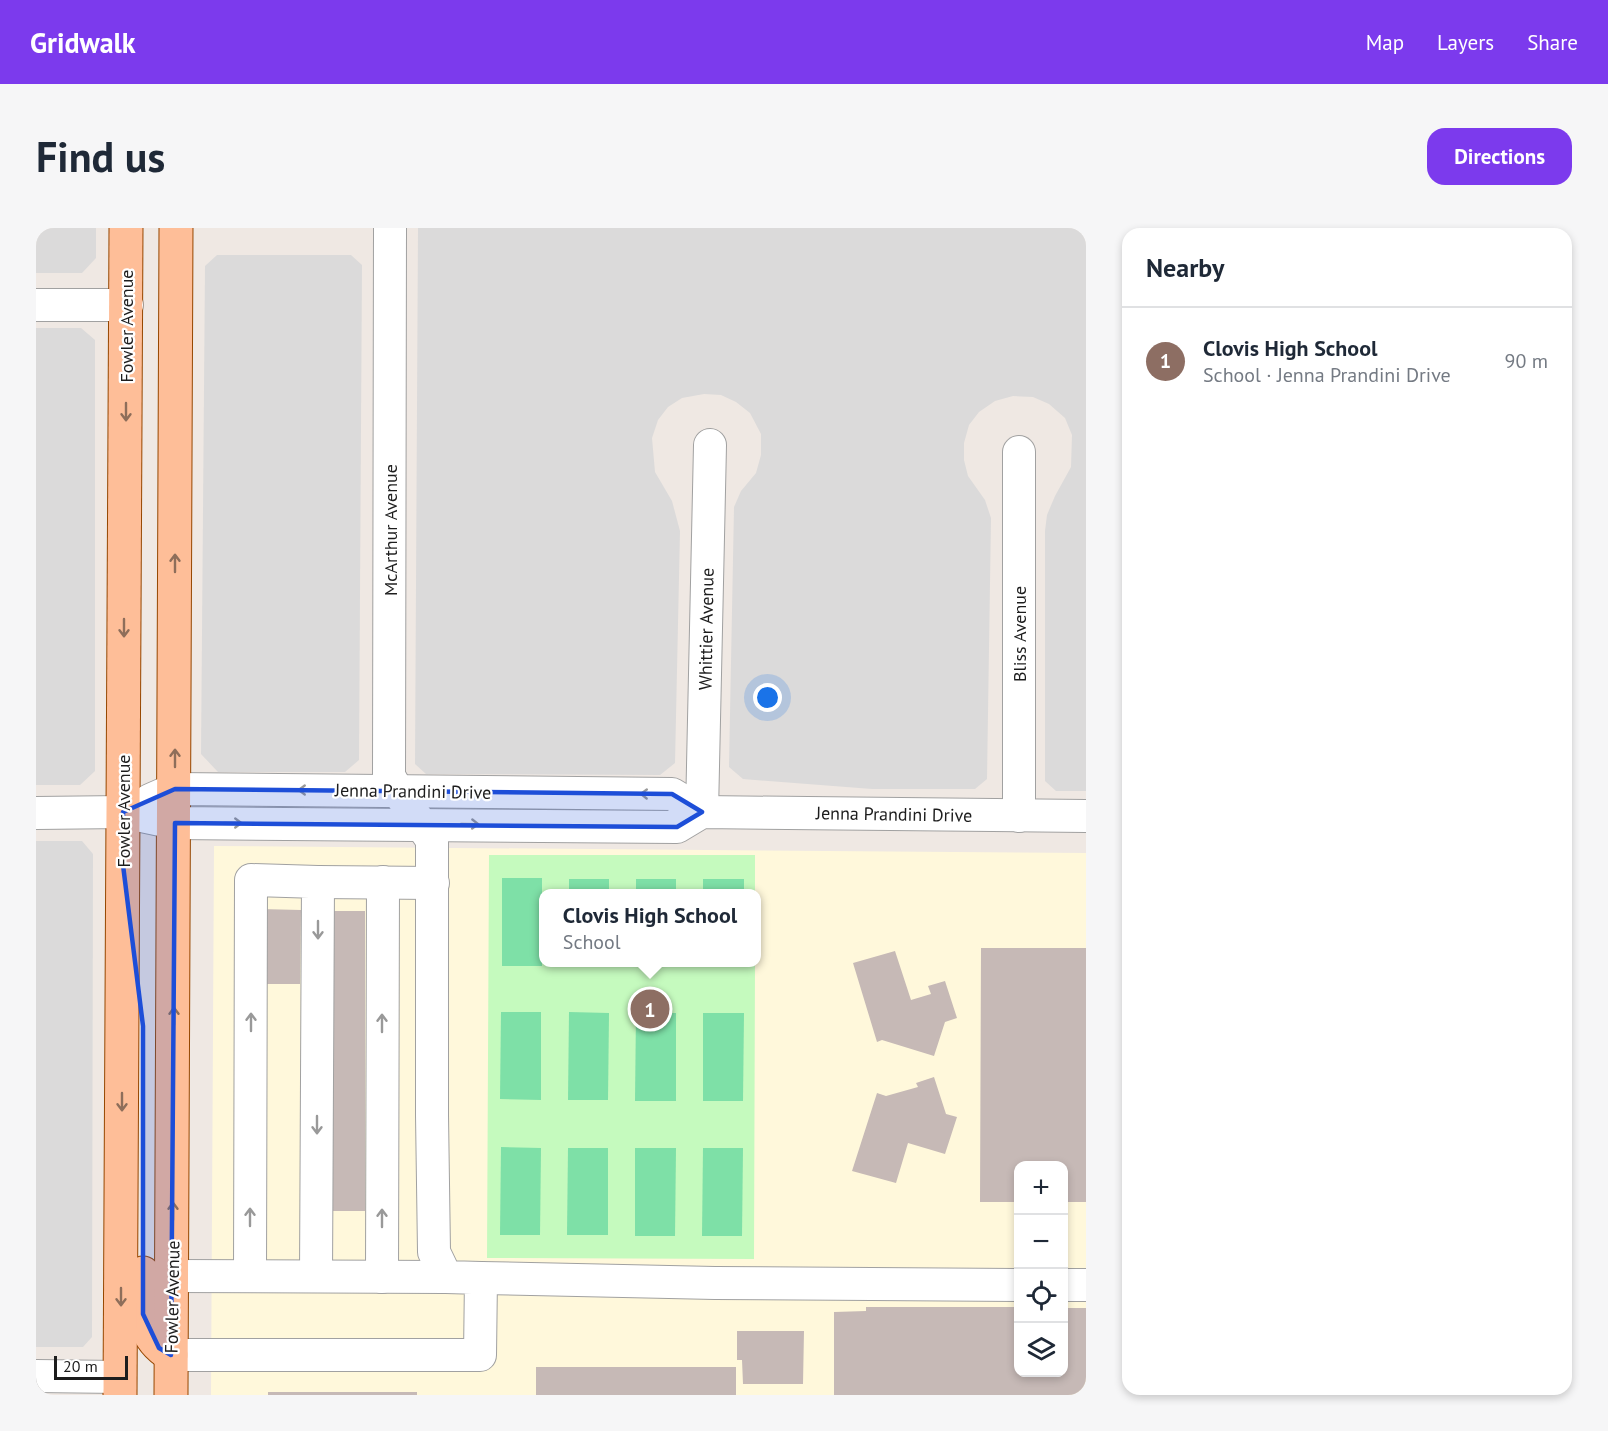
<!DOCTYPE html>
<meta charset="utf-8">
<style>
:root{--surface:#fff;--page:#f6f6f7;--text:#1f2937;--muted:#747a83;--line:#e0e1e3;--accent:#7c3aed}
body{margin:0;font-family:"PT Sans",sans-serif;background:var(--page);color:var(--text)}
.controls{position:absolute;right:18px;bottom:18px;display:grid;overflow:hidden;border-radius:12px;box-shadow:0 3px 9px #0003}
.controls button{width:54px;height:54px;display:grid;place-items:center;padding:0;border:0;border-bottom:2px solid var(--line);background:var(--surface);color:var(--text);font:30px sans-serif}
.scale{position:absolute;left:18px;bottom:15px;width:74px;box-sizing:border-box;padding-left:6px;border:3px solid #1d1d1d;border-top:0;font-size:16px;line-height:21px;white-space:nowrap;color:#1d1d1d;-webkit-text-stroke:4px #fff;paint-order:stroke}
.you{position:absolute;left:732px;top:470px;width:21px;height:21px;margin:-15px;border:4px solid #fff;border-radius:50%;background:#1a73e8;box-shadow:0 0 0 9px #1a73e833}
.badge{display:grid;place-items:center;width:39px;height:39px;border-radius:50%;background:var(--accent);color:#fff;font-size:20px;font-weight:700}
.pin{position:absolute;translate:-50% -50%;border:3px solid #fff;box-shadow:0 2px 6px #0006}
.popup{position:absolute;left:503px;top:661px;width:222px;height:78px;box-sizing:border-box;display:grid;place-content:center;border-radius:12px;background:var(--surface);filter:drop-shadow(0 2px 4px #0005);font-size:20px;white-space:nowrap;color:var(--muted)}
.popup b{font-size:22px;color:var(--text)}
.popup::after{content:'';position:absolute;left:50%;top:100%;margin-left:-12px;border:12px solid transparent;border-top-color:var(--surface)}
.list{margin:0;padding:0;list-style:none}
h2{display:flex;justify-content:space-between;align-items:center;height:78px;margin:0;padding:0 24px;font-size:26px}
h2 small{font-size:20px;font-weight:400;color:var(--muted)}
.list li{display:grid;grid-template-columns:39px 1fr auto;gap:18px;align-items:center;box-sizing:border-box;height:108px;padding:0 24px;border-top:2px solid var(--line)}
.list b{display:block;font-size:22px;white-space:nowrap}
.list p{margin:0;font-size:20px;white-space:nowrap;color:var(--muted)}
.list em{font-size:20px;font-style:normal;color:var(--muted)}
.icon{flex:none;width:33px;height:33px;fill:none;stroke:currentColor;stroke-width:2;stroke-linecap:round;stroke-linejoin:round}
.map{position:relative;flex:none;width:1050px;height:1167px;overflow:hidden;border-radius:18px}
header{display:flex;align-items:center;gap:36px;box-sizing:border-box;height:84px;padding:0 30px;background:var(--accent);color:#fff}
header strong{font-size:28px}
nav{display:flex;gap:33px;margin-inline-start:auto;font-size:21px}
.intro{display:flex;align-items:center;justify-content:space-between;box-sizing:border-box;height:144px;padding:0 36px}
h1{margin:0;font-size:42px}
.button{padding:15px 27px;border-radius:18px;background:var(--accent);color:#fff;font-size:21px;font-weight:700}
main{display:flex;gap:36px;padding:0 36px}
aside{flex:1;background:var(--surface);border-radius:18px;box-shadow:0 3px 9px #0003}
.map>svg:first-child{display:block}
</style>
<header>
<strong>Gridwalk</strong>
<nav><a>Map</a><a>Layers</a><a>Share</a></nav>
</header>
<div class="intro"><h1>Find us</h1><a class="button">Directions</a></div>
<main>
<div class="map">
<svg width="1050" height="1167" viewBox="0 0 1050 1167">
<rect width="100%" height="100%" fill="#efe8e3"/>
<g fill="#dbdada">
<polygon points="0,0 60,0 60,30 46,45 0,45"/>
<polygon points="382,0 1050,0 1050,563 1020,563 1009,553 1009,303 1011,287 1019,268 1035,239 1036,207 1029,190 1013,176 997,169 977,168 959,173 943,184 933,197 928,215 928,232 932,248 949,272 955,290 951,551 939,561 836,561 707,551 693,539 698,279 705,263 720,245 725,227 725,206 714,185 700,174 685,167 668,166 646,170 632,179 622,192 616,210 619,244 636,273 644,303 639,535 624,547 390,546 379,536"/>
<polygon points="181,27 315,27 326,37 323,532 309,544 182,544 165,526 169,38"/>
<polygon points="0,100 45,100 59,112 59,543 44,557 0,557"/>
<polygon points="0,613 46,613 57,626 56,1109 47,1119 0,1119"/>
</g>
<path fill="#fff8db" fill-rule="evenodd" d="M178,618L1050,625V1167H175ZM508,666H720V734H508ZM982,938H1028V1144H982Z"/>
<polygon fill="#c5fabe" points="453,627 719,627 719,665 508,666 508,734 719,735 718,1031 451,1030"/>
<g fill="#7ee0a7">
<rect x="466" y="650" width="40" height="88"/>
<rect x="533" y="651" width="40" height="14"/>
<rect x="600" y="651" width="40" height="14"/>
<rect x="667" y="651" width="41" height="14"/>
<polygon points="465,784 505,784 505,872 464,871"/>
<polygon points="533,784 573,785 572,872 532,872"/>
<polygon points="600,785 640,785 640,873 599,873"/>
<polygon points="667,785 708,785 707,873 667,873"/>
<polygon points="465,919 505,920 504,1007 464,1007"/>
<polygon points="532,920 572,920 572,1007 531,1007"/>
<polygon points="599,920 640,920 639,1008 599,1008"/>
<polygon points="667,920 707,920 706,1008 666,1008"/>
</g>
<g fill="#c6b9b6">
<polygon points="224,681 265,682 264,756 223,756"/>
<polygon points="290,683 329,683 329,983 289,983"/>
<polygon points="945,720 1050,720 1050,974 1028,974 1028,938 982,938 982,974 944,974"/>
<polygon points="859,723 875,772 895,766 892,758 909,753 921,790 909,794 898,828 846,812 841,814 817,735"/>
<polygon points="898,849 910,886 921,889 909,926 872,915 860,955 816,943 841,865 850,868 882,859 880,855"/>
<polygon points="830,1079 982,1079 982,1144 1028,1144 1028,1080 1050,1080 1050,1167 798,1167 798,1084 830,1083"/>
<polygon points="701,1103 768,1103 767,1156 707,1156 706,1132 701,1132"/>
<rect x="500" y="1139" width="200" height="28"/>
<rect x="232" y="1164" width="149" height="3"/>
</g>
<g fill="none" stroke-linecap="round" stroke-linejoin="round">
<g stroke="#a1a1a1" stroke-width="34">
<g id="minor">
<polyline points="0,77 91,77"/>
<polyline points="114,572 139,561 636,566 666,584"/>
<polyline points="666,584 674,217"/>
<polyline points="0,585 87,584 139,595 641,599 666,584 1050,588"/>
<polyline points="983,588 983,224"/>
<polyline points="282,654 397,655"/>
<polyline points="136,1048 410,1049"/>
<polyline points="214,1048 215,652 282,654 280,1048"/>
<polyline points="346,1049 347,654"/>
<polyline points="445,1050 679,1055 982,1057"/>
<polyline points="1028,1057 1050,1057"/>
<polyline points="135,1127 444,1127 445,1050 410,1049 398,1024 396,887 396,612 361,562 353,548 354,0"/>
<polyline points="0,1148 84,1149"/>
</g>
</g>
<g stroke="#964700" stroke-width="35">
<g id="major">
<path d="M107,1045C107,1080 102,1107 135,1127"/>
<polyline points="84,1167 90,0"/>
<polyline points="135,1167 140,0"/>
</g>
</g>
<use href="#minor" stroke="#fff" stroke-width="32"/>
<use href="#major" stroke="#febe98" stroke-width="33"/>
</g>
<defs><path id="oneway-shaft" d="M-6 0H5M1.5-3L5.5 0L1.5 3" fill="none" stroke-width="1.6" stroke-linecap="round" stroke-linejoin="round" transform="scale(1.5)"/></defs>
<g stroke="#8e6e5a">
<use href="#oneway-shaft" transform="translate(90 184) rotate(90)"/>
<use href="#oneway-shaft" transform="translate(139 335) rotate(-90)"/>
<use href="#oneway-shaft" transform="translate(88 400) rotate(90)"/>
<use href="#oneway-shaft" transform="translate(139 530) rotate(-90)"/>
<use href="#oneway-shaft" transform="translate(138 788) rotate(-90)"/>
<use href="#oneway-shaft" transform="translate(86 874) rotate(90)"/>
<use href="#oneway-shaft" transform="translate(137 983) rotate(-90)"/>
<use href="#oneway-shaft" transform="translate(85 1069) rotate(90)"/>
</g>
<g stroke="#999">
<use href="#oneway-shaft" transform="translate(271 562) rotate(-180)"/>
<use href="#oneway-shaft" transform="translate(613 566) rotate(-179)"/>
<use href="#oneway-shaft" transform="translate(197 595)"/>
<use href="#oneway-shaft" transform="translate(434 596) rotate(1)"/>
<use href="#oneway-shaft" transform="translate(282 702) rotate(90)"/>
<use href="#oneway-shaft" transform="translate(215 794) rotate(-90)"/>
<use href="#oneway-shaft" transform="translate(346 795) rotate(-90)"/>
<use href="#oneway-shaft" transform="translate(281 897) rotate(90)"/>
<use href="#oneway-shaft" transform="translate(214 989) rotate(-90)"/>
<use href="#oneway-shaft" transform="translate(346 990) rotate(-90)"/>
</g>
<path fill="#1d4ed8" fill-opacity="0.2" stroke="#1d4ed8" stroke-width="4.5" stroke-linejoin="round" d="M139,561L636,566L666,584L641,599L139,595L135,1127L123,1120L107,1086V798L87,637V584Z"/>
<g text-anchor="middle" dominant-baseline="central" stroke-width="4.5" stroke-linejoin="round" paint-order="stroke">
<g font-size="18" fill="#1d1d1d" stroke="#fff">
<text transform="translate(90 98) rotate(-90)">Fowler Avenue</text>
<text transform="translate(354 302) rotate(-90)">McArthur Avenue</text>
<text transform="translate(670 401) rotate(-89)">Whittier Avenue</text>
<text transform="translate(983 406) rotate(-90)">Bliss Avenue</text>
<text transform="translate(377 563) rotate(1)">Jenna Prandini Drive</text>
<text transform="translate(87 583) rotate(-90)">Fowler Avenue</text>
<text transform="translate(858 586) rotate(1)">Jenna Prandini Drive</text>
<text transform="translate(136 1069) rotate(-89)">Fowler Avenue</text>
</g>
</g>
</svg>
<div class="controls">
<button>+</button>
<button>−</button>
<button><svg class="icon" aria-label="locate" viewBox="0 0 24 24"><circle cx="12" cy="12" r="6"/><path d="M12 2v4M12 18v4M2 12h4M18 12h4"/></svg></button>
<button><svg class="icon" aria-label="layers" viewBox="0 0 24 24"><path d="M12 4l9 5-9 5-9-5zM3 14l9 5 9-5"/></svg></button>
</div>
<div class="scale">20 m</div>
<div class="you"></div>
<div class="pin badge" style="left:614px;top:781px;background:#8d6e63">1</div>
<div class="popup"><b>Clovis High School</b>School</div>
</div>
<aside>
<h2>Nearby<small></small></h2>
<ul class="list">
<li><span class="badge" style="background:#8d6e63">1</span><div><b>Clovis High School</b><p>School · Jenna Prandini Drive</p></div><em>90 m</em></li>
</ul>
</aside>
</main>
